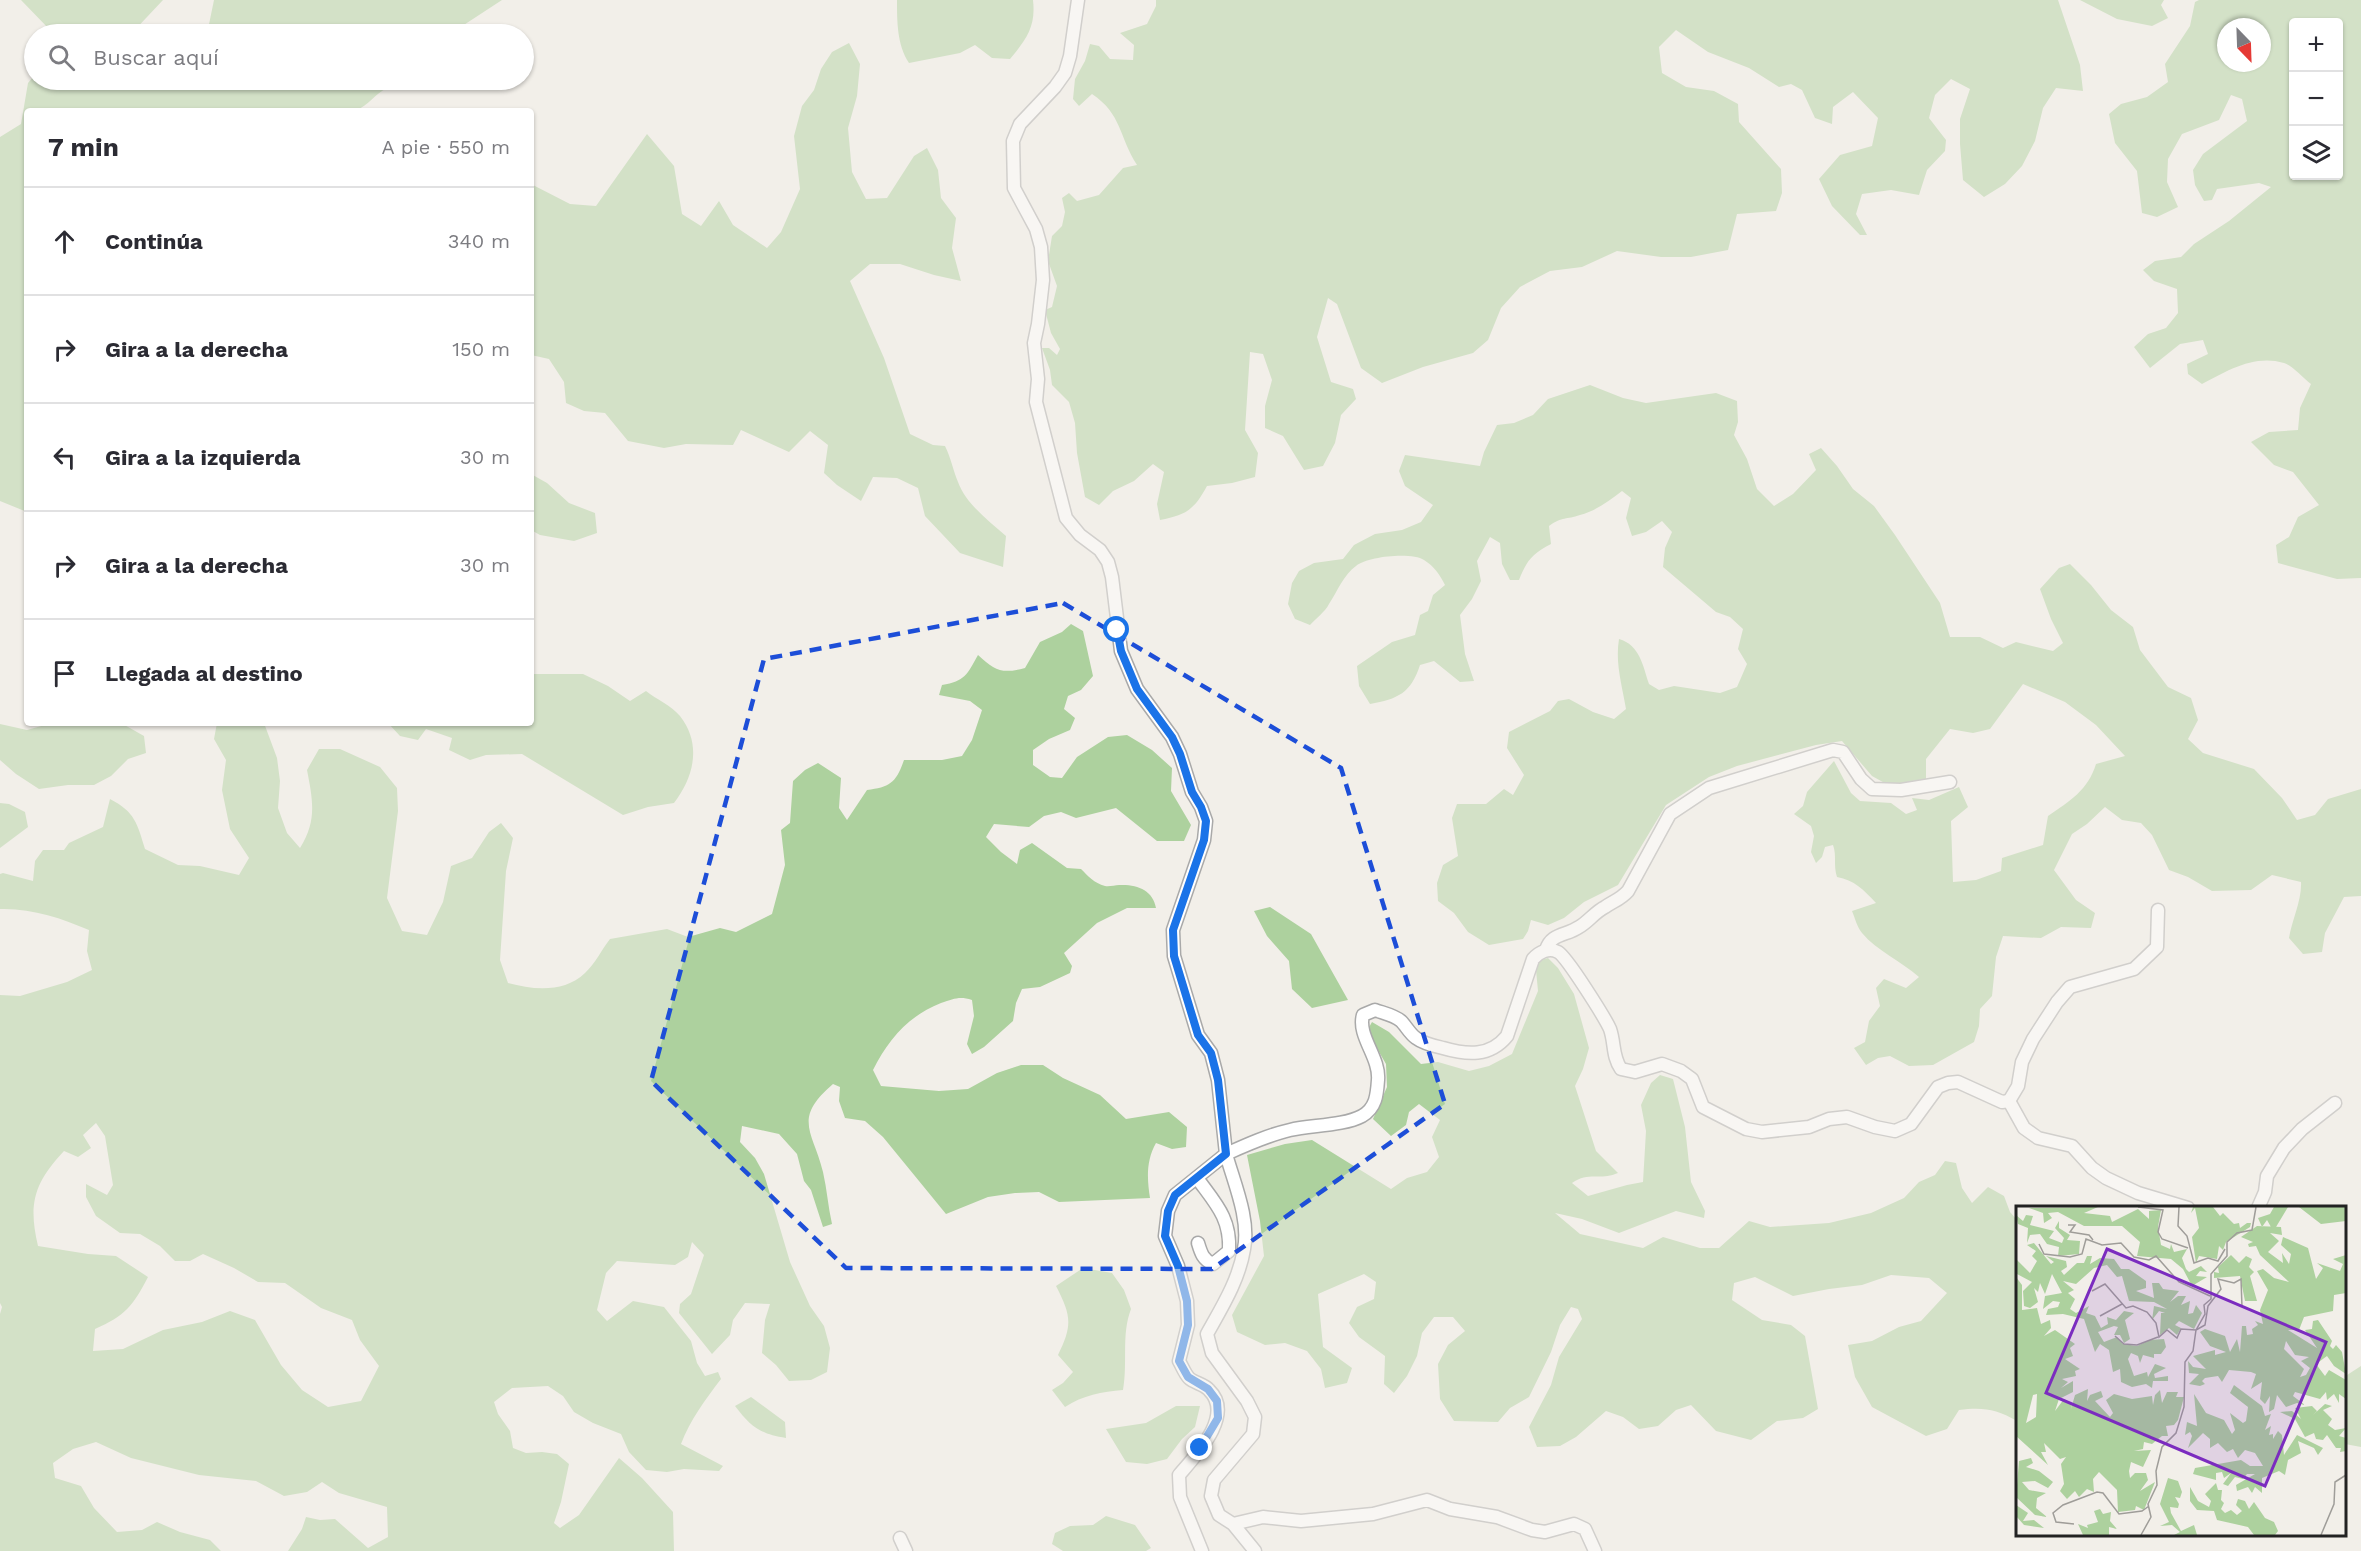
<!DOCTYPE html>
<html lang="es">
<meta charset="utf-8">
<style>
:root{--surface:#fff;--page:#f7f7f7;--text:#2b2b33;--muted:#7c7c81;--line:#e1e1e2}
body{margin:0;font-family:"Work Sans",sans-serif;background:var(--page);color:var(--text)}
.controls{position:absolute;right:18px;top:18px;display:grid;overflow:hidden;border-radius:6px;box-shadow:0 2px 4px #0004}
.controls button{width:54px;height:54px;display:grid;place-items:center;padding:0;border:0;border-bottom:2px solid var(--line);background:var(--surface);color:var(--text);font:30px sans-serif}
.compass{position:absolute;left:2217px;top:18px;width:54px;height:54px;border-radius:50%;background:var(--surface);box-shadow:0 2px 4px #0004;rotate:157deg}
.stop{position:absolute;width:18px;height:18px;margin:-14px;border:4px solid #1a73e8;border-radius:50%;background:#fff}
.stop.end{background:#1a73e8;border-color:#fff;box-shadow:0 2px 6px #0008}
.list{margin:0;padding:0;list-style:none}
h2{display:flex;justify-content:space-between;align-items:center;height:78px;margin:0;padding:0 24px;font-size:26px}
h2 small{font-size:20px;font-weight:400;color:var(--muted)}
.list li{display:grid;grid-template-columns:39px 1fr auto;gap:18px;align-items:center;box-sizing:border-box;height:108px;padding:0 24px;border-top:2px solid var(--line)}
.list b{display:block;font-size:22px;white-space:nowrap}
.list em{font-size:20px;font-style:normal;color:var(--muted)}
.icon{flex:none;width:33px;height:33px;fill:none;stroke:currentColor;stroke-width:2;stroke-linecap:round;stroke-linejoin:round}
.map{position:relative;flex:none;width:2361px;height:1551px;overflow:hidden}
.search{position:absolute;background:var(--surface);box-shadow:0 2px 4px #0004;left:24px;top:24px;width:510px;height:66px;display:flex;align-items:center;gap:15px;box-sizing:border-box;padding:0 21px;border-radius:33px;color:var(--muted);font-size:22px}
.panel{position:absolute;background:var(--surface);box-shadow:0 2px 4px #0004;left:24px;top:108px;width:510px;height:618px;border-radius:6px}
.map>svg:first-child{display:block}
</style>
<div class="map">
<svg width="2361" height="1551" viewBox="0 0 2361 1551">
<rect width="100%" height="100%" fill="#f2efe9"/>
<g fill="#add19e" fill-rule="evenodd">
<polygon points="21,0 163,0 131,34 51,34 50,30"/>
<polygon points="214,0 502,0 450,34 207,34"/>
<path d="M897,0H1033C1036,26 1027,39 1010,59L992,58L975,45L960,53L909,63C897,45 897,21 897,0Z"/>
<path d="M1156,0H2058L2080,65L2083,91L2056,88L2043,108L2035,141L2022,166L2005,184L1984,197L1963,180L1960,144V119L1970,89L1951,79L1935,95L1929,118L1946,140L1945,151L1927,170L1919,195L1891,190L1862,194L1856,214L1867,235H1860L1832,206L1819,179L1840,155L1872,146L1878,118L1853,92L1833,107L1832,124L1815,118L1802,90L1791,84L1779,87L1749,68L1708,52L1676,30L1659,47L1662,73L1686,87L1714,91L1738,104L1739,122L1781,169L1782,193L1776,211L1737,214L1728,250L1691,257H1661L1617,251L1582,267L1550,271L1520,287L1501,308L1488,340L1473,353L1423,367L1382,383L1361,368L1337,304L1328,298L1317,337L1331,382L1353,389L1356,399L1341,415L1335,443L1323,466L1304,470L1283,436L1265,428V406L1272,380L1263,354L1250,352L1245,430L1258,453L1255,477L1232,483L1207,486C1194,510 1186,515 1160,520L1157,504L1164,472L1153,464L1134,481L1113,491L1099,505L1085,497L1077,453L1075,423L1069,402L1052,385L1050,370L1042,348H1049L1057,355L1060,349L1051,333L1045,310L1052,307L1057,286L1048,261L1052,236L1062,226L1065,212L1062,198L1069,193L1077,201L1099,195L1123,168L1137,165C1119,137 1122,114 1092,94L1079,106L1073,99L1075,79L1085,61L1090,44L1099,46L1110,59L1133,60L1134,45L1120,33L1147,24L1156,6Z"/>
<polygon points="2080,0 2164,0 2161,5 2168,18 2152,26 2117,19"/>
<path d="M2199,0H2361V578L2337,579L2278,563L2276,545L2289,537L2298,517L2319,505L2293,472L2274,465L2251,442L2269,432L2298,430L2300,408L2311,384C2303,378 2293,366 2284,363C2254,354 2227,371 2202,384L2188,374L2187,364L2208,354L2203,340L2180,344L2150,368L2134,347L2148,334L2166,328L2178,313L2177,289L2154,281L2143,270L2155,261L2181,257L2194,244L2229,221L2271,187L2259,183L2217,189L2212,200L2204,201L2195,185L2193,170L2203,154L2247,121L2242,99L2231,95L2219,120L2182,134L2168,159L2167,182L2178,207L2157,217L2142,213L2137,171L2115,143L2109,114L2121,104L2147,97L2168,82L2165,64L2190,26L2195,2ZM2294,22H2338V176H2294ZM2226,27H2262V63H2226Z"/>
<path d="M849,43L860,64L857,96L848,128L852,172L866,199L887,198L914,156L927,148L938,170L941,198L956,218L952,248L961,281L934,275L900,264H870L850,281L884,358L910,434L933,445L945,446C951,458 953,470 958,482C966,504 989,521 1006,536L1003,567L960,553L925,516L918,488L897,478L873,477L861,501L837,485L824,473L828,445L810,431L789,452L741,430L733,445L686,444L664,448L628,441L605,413L584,411L566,403L564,382L549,359L531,355V184L570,204L596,206L647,134L674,166L682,214L701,226L719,201L733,225L767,248L781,232L800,189L794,136L802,106L814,90L821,69L832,52Z"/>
<path d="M34,76V80H410C403,86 395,84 387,88C375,94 369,105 355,111H27V512L0,501V137L21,124L28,83Z"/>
<path d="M1590,385L1623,398L1646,403L1716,393L1737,401L1738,422L1734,435L1747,459L1757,489L1774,506L1793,494L1816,470L1809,454L1821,448L1837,466L1853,489L1874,506L1895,535L1940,603L1950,637H1980L2003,648L2016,642L2053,651L2063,643L2051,619L2040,589L2059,568L2070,564L2091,585L2111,610L2133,627L2140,650L2168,687L2191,698L2198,720L2188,739L2203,753L2254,769L2282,798L2297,820L2315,815L2328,799L2361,789V896L2344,897L2325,933L2322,952L2303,954L2289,938C2292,920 2302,900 2301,882L2272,875L2251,890L2212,891L2188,877L2169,870L2152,835L2141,823L2122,820L2105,807L2087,824L2072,834L2054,870L2076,900L2095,913L2091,928L2061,927L2041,938L2003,936L1996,957L1992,996L1980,1009L1979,1026L1974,1042L1933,1065L1909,1066L1890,1056L1878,1058L1866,1065L1854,1048L1865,1042L1869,1021L1880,1006L1876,988L1884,979L1906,988L1919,977C1901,961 1877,951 1862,933C1857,927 1855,918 1852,911L1876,903C1864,890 1854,880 1837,877C1833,865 1837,856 1833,845L1825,847L1822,857L1816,863L1811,852L1814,836L1811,826L1794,814L1803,806L1807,792L1834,761L1851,793L1860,801L1891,803L1906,814L1917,810L1912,798L1929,800L1959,787L1968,807L1951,821L1953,882L1976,880L2001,871L2002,858L2043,845L2048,816C2070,801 2088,790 2096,764L2125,756L2096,725L2065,702L2023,684L1990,729L1973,733L1950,729L1926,759V782L1890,786L1872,776L1842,741L1816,745L1737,766L1709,777L1666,805L1618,885L1584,902L1564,918L1548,925L1531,920L1528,931L1523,939L1489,945L1468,932L1454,913L1438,901L1437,883L1443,865L1458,856L1452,818L1457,804H1486L1504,789L1513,795L1524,775L1507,748L1509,732L1550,711L1558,701L1569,699L1593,712L1614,719L1626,709C1622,685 1615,663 1619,639C1640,645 1643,666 1649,684L1659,690L1674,686L1720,693L1737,687L1747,664L1738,649L1743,629L1730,617L1716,612L1663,567L1665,548L1672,532L1662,521L1646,532L1632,536L1626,518L1631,498L1622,491C1610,500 1596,511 1580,515C1566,520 1563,516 1549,526L1551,544C1532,554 1527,560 1519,580H1510L1502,564L1500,543L1490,537L1477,561L1481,581L1472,599L1460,615L1465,654L1474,681L1460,682L1434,661L1420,665C1411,693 1398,699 1370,704L1359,686L1357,666L1392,642L1415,635L1420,615L1428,611L1433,595L1445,585C1440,575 1434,566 1424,560C1412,552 1368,556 1356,566C1344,574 1337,592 1329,604C1325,612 1316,618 1310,625L1295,619L1288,604L1292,583L1299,571L1314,563L1343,559L1354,545L1375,534L1402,530L1421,522L1433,505L1405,486L1399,471L1405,455L1480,466L1484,452L1497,425L1514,423L1533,415L1548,399Z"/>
<polygon points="531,474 547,483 569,503 595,513 597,533 574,541 540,535 531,530"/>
<path d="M1071,624L1083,631L1093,676L1081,690L1068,696L1064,709L1075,718L1070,730L1049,739L1033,750V765L1050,777L1062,778L1077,757L1108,737L1127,735L1152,750L1172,768L1171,791L1191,825L1184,841H1157L1116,808L1076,818L1061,812L1044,816L1029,827L994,824L986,837L1001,852L1017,864L1020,850L1032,843L1067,868L1081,869C1088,876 1094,883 1105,886C1109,887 1115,885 1119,885C1137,884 1153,890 1156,908H1127L1097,923L1064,953L1072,966L1070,973L1040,987L1022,989L1016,1003L1013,1021L984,1047L972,1054L967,1044L974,1016L972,1000C959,996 954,999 941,1003C908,1016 888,1040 873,1070L881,1086L939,1091L968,1089L997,1073L1021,1065H1043L1063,1078L1100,1095L1126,1119L1169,1112L1187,1127L1186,1147L1172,1149L1156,1143C1146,1161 1147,1178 1150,1198L1059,1202L1039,1192L1015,1193L988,1197L946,1214L883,1137L865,1121L845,1118L839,1101L840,1087L833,1084C792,1119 813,1131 823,1172C827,1189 828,1207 832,1224L823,1227L811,1190L804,1181L797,1154L779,1134L742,1126L740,1142L755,1158L764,1174L790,1262L810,1306L824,1326L830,1348L827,1372L811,1380L789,1381L776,1365L762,1353L765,1320L770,1304L745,1303L733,1320L730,1335L712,1354L679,1313L680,1304L691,1294L704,1255L692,1242L688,1257L675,1265L617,1261L606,1273L597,1310L607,1321L633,1301L664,1307L691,1341L697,1363L705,1376L718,1372L721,1379C705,1400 690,1420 681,1444L723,1466L719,1471L684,1469L667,1472L646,1470L629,1452L621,1434L593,1423L574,1412L563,1396L548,1386L512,1388L494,1402L498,1414L510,1431L513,1448L526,1453L542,1452L557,1454L569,1464L561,1502L554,1523L560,1528L579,1515L619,1458L642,1478L673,1512L674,1551H288L302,1529L306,1517L320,1520L335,1519L368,1548L388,1537L387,1507L339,1493L322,1482L307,1492L284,1496L256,1481L199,1475L131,1458L96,1442L73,1449L53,1463L55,1478L81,1486L94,1508L117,1532L142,1530L157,1522L180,1532L210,1540L221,1551H0V1314L2,1307L0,1303V995L20,996L67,982L92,970L87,951L89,930C61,918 31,908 0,909V874L3,873L33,881L35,861L43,850H64L69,843L103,827L110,799C135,812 137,823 145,849L178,865L200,866L239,875L249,858L230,829L222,790L226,760L214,739L217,723H264L277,758L280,781L278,808L287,833L300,848C317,821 313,801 307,770L319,749H340L380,767L397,788L398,811L387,898L402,931L427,935L443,902L451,866L472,858L489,832L501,823L513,838L506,871L500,960L508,983C534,990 564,993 585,973C595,964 602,949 610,939L667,929L688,937L720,928L736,932L772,914L785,865L781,830L790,823L793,781L805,770L818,763L841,778L839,808L847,820L867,790C890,787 896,783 904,760H942L962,756L972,740L982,710L970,701L939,695L942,685C965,681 967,675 978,655C995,671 1002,674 1025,668L1040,642L1062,632ZM96,1123L105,1136L113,1185L107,1195L86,1184V1197L96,1216L120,1233L140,1234L160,1246L175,1261H190L203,1254L234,1268L258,1282L285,1283L321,1308L352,1320L360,1340L379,1366L361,1401L328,1407L302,1390L281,1365L255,1320L230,1311L202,1322L163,1330L123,1349L93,1351L95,1329C125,1316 133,1306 148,1277L116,1256L88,1254L38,1246C28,1204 34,1183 64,1151L78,1157L91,1148L83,1135Z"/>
<path d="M531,674H583L608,686L630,701L646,691C656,699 672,706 680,716C702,744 694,777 674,803L648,807L623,815L522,754L486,755L470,760L449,750L452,738L426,729L418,740L400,736L388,723H531Z"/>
<polygon points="52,723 121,723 144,736 146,753 128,759 111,776 94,785 68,785 39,789 16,774 0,760 0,724 27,730"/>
<polygon points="0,803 9,804 25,812 28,827 0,848"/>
<polygon points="1270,907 1311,934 1348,1000 1312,1008 1292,989 1289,961 1267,936 1254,911"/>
<path d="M1548,958L1558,968L1574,994L1589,1048L1583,1069L1575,1086L1596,1151L1618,1173C1599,1181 1589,1171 1572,1183L1588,1196L1627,1185L1643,1182L1646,1131L1641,1105L1651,1083L1660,1075L1673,1079L1685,1127L1691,1182L1705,1211L1704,1218L1676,1211L1619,1233L1582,1219L1555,1213L1580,1234L1643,1248L1663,1237L1700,1248H1719L1749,1221L1770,1227L1829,1223L1871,1213L1904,1198L1919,1182L1935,1175L1945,1161L1956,1163L1962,1188L1972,1203L1988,1187L2004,1196L2010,1212L2017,1220V1421C1996,1409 1983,1407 1959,1410L1947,1429L1926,1436L1872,1407L1855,1377L1848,1345L1872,1341L1899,1327L1921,1321L1947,1293L1929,1278L1891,1275L1862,1285L1829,1289L1793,1296L1755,1277L1734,1283L1732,1300L1762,1320L1791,1325L1805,1336L1818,1409L1803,1418L1777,1421L1751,1440L1716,1431L1691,1405L1676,1410L1658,1426L1639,1429L1623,1417L1606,1411L1576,1437L1560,1446L1537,1447L1529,1427L1551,1385L1559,1357L1582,1319L1578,1309L1571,1307L1560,1325L1551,1352L1529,1397L1510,1408L1498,1422L1454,1421L1440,1399L1438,1364L1448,1345L1465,1331L1453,1317H1434L1422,1333L1417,1356L1407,1376L1394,1393L1384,1384L1385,1356L1359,1337L1349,1323L1357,1307L1374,1299L1376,1282L1364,1274L1318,1294L1323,1347L1352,1368L1347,1383L1325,1388L1321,1369L1307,1351L1285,1343L1265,1345L1237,1332L1232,1315L1264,1256L1260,1221L1247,1155L1285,1144L1312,1140L1391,1189L1407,1178L1427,1172L1439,1157L1432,1137L1440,1120L1419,1104L1409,1112L1406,1125L1391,1136L1373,1119L1387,1087L1386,1064L1367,1031L1372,1022L1389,1032L1421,1064L1438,1062L1469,1071L1489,1066L1512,1054L1538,991L1536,970L1540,960Z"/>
<path d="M1083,1268L1112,1273L1124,1290L1131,1309C1121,1335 1128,1362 1123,1390C1102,1392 1083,1395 1065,1407L1052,1390L1063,1383L1073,1372L1058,1355C1073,1325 1071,1315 1056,1286Z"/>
<polygon points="2361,1366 2361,1447 2345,1444 2344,1377"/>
<path d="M751,1397L785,1422L786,1438C760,1434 751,1427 735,1406Z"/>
<polygon points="1176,1406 1200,1406 1195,1427 1182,1439 1167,1459 1147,1464 1126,1462 1106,1429 1146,1423"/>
<polygon points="1106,1516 1135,1525 1151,1548 1146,1551 1063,1551 1052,1544 1055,1533 1070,1526 1093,1525"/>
</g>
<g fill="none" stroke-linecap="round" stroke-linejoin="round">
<g stroke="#a9a9a9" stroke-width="15">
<g id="minor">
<path d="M1078,0L1070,56L1065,73L1055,87L1020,124L1013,141L1014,188L1036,229L1041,247L1043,280L1038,324L1034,343L1038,379L1036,402L1066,518L1080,535L1100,550L1108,562L1112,577L1121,651L1137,689L1172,737L1180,754L1192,792L1201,807L1206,821L1204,840L1173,930L1174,956L1198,1035L1211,1053L1218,1080L1226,1154L1175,1195L1168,1211L1165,1236L1178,1266L1187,1301L1188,1325L1179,1361C1182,1366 1185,1374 1189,1378C1194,1383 1204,1384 1209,1390C1235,1415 1196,1455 1179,1475L1180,1497L1202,1551"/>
<path d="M1546,950C1551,933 1566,936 1579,927C1588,922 1595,912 1605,907C1614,901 1621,899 1628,891L1670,814L1709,788L1833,750L1843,752L1861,779L1872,789L1901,790L1950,782"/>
<polyline points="2009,1101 2018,1086 2022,1062 2033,1039 2057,1002 2070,987 2134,969 2157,947 2158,910"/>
<polyline points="2009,1101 2024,1128 2038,1138 2072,1146 2092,1168 2106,1178 2138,1193 2188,1208"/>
<path d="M1197,1178C1215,1203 1231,1218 1229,1251L1213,1264C1203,1260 1201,1253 1198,1243"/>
<polyline points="2258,1208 2265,1192 2267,1176 2284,1148 2302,1129 2335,1103"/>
<polyline points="1233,1524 1263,1517 1301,1521 1373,1514 1427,1500 1450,1509 1497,1517 1532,1530 1545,1532 1574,1524 1585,1529 1595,1551"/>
<polyline points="900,1538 906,1551"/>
<path d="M1255,1551L1233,1524L1219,1515L1211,1496L1214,1480L1253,1434L1255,1417L1247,1401L1212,1353L1207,1334C1222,1307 1239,1280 1244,1249C1250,1219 1234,1183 1226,1154C1246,1145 1268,1135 1290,1130C1311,1125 1343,1126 1362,1116C1376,1108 1377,1095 1378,1080C1380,1057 1357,1036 1363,1015L1375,1010C1383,1013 1394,1015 1401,1021C1406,1026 1410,1034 1416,1038C1424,1044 1434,1046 1443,1048C1467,1055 1490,1057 1507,1036L1533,959C1539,952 1549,947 1558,952C1567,957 1605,1018 1610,1029C1615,1043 1612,1056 1621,1069L1635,1072L1662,1064L1681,1071L1692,1079L1703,1107L1746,1129L1762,1132L1809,1127L1829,1119L1847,1117L1875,1127L1895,1131L1911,1124L1938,1087L1948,1083L1958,1082L2002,1102L2009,1101"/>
</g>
</g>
<use href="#minor" stroke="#fff" stroke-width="12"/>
</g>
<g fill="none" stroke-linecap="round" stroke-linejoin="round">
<polyline stroke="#1a73e8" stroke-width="8" points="1117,630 1121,651 1137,689 1172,737 1180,754 1192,792 1201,807 1206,821 1204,840 1173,930 1174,956 1198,1035 1211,1053 1218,1080 1226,1154 1175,1195 1168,1211 1165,1236 1178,1266 1187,1301 1188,1325 1179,1361 1188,1377 1208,1389 1217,1401 1218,1418 1200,1448"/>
</g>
<path d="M0 0H2361V1551H0ZM1063,603L1341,768L1445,1104L1212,1269L846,1268L651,1081L764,659Z" fill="#f2efe9" fill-opacity=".55" fill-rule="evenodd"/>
<path fill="none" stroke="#1d4ed8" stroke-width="4.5" stroke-dasharray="12 8" stroke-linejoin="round" d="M1063,603L1341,768L1445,1104L1212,1269L846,1268L651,1081L764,659Z"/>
<g transform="translate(2016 1206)">
<rect width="330" height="330" fill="#f2efe9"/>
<path d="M82,1L68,7L94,10L96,16L122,3L133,13V5L145,4L142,21L145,39L154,43L155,38L158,46L171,43L166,52L170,63L173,66L185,60L191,66L184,65L180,70L191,71L176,80L167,63L155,53L121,50L124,36L106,20H68L42,6L32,7L36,12L28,17L27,7L13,2ZM177,1H197L204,10L207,7L218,18L223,17L224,22L231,17H235L234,21L210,36L207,44L203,40L201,53L183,50L180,57L176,31L183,22L179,2L175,7ZM258,1H272L260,21H255L251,14L246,21L242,12L254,8ZM283,1H330V15L305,18ZM0,9L7,15L10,9L17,10L14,19L38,25L33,32L46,37L48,32L39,22L43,15V22L54,29L51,34L64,35L63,48L42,50L43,41L31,38L24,28L14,29L11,37L12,22L2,18ZM241,20L265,21L266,29L254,27L263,35L252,46L267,57L266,47L273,58L275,48L265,39L267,31L292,42L300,73L307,62L301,57L324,65L327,58L317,53L330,49V87L318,89L317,105L288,111L283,124H272L301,142L289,124L296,123L297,115L302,114L316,135L314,140L317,143L320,139L326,146L330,168L318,160L311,150L300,158L309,170L313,164L330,174V193L323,188V197L318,188L311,194L310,186L304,193L279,186L277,190L289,199L281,197L270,201L261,189L258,203L253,206L254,190L249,198L244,193L246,176L235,183L240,168L235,166L213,164L206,176L202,170L189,172L186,175L189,178L184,180L173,178L183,168L173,167L172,155L177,161L190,163L177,150L199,144V149L210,146L194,140L184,126L189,123L209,130L214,146L221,133L224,146L226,120H230L231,129L237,128L236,123L242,119L239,115L247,118L244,104L252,84L241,65L247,63L258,72L273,76L244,49L240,40L233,41L232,38L237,36L225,31ZM270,135L279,149L293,151L285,155L294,162L290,169L284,171L288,163L268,143ZM18,37L35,58L38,56L30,50L50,55L51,61L45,65L48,69L61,57H68L71,50H76L74,58L84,52L98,53L105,63H113L130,75V82L120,85L138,92L136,77H143L147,83L163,85L154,96L162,90H170L165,99L174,95L172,108L177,107L180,99L186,107L178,123L163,115L159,119L165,122L161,129L153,122L144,129L145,107H149L143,105L136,114L138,100L151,103L138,96L113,95L106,70L101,71L91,59L78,62L60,78L47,75L58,84L52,87L59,93L54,103L60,107L73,100L70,107L79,110L85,122L92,118L91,111L100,114L108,105L118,107L109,114L114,133L108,137L104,129H98L102,121L98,120L82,126L88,136L101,131L107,138L121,140L133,134L148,133L150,141L145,148H138V152L127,149L124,157L122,150L115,147L112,153L118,170L131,166L132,171L139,158L150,162L138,168L139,172L152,170V175H137L136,182L130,178L116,181L105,176L104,163L97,166L93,144L84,138L79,146L68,113L47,108L30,109L32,103L42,101L44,96L37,95L27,103L29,90L46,87L36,68L29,88L24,77L22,86L18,82L22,96L14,102L8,100L7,85L16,76L1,68L0,53L14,67L21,55L16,50L20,45L11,39ZM215,49L223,57L230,50L236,53L233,61L238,66L234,70L241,95H229L224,70L198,72V66L203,67L202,61ZM0,71L6,79V104L21,102L25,118L34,114L35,122L28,130L39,124L59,138L54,142L57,150L49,153L64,163L59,165L60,170L46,173L52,176L45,182L57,175V186L43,193L39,205L48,193L56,198L55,203L59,189L72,183L71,195L74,189L85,185L87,191L79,195L94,211L97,207L90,194L98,188L116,193L136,190L137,199L139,189L144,184L146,197L151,186H162L160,191H168L162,214L158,219L150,220L152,230H146L136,238L128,236L127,243L118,245L135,244L127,261L115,256L113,265L114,272L119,267H130L132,274L124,285L139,276L128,304L120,300L119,304L102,306L101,284L83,266L77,273L78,286L71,283L63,291L59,285L51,293L44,285L48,278L45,258L50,251L44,253L28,237L30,246H25L32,259L0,230ZM21,188L20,211L10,217L17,189ZM218,179L246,200L249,210L255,208L249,224L255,220L253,229L257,228V233L262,225L266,229L268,249L281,229L307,242L302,249L298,242L282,235L285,247L272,254L269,269L263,265L246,272V287L239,281L236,287L232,281L221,285L220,279L239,268H231L227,273L219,271L212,280L207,278L215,267L208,272L206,266L200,267V274L177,268L179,262L225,254L234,260H247L239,247L229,244L222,252L217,243L211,246L202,237L194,242V233L187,227L172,242L176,230L174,226L169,229L171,216L181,220L178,188L190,207L208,214L216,228L219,224L214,207L227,217L230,215L232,201L214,187ZM309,198L316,200L307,204L316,213L312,219L319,224L330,222L323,230L330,232V245L324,246L325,242H320L311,229L307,234L300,233L298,227L289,231L279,213L264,206L276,205L285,213L279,202L296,200L301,205L297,209ZM15,252L17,257L10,261L23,265L37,276L32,282L19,275L6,276L13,284L30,287L21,292L20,302L31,311L19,309L0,291L3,255ZM152,272L162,275L166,286L164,292L159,291L163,298L162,302L154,301L155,307L165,325L178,319L181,329H158L164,326L156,319L144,320L153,316L144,298ZM200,277L202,284H206L205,294L208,297L205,303L209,307L215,304L221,309L226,305L220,299L222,293L229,295L233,303L238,296L249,312L258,316L262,325L259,329H238L232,321L201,314L198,305L181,304L174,295V281L182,295L193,301L195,295L189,288ZM0,299L12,307L7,315L18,314L28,322L8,319L0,310ZM84,303L87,308L95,306L94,315L101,323L93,321V329H67L62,318L72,322L71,319L82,316L78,305Z" fill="#add19e" fill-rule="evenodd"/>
<path fill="none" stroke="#9f9d99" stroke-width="1.5" d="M122,1L147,4L142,26L146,33L172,42M163,1L162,20L171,30L178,57L192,52L202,55L209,43M52,19H59L54,26L73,29L77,34M23,38L28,48L54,51L66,48L70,33L86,39L105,37L118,51L133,54L140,50L163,76L194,90M76,85L89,78L110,102L117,100L131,106L140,117L143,131L151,124L161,132L165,123L180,124L189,108L188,99L195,93V68L211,50V36L221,27L236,24L240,1M84,110L106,98M99,130L108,138L121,139L142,131M58,318L40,316L37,307L47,299L81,286L87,287L103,308L126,305L133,300M125,329L135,311L132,298L141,279L140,265L146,241L160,227L168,201L169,156L177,145L180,124L189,119L192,100L205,83L202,73L218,77L225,73L226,101M305,329L318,298L319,276L330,269"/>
<path fill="#7b2cbf" fill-opacity="0.15" stroke="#7b2cbf" stroke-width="3" d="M91,43L310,136L249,280L30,187Z"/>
<rect width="330" height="330" fill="none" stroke="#222" stroke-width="3"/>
</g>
</svg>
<div class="controls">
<button>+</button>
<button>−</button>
<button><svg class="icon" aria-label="layers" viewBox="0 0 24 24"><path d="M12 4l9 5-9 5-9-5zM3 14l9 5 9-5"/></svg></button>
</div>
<svg class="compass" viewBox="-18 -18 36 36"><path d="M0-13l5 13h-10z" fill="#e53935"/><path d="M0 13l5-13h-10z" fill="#7c7c81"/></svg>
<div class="stop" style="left:1117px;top:630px"></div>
<div class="stop end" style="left:1200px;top:1448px"></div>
<div class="search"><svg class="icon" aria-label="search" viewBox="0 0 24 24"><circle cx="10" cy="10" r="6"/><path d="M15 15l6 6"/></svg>Buscar aquí</div>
<section class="panel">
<h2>7 min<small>A pie · 550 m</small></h2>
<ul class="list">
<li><svg class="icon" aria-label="ahead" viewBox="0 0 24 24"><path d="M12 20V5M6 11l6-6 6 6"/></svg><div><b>Continúa</b></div><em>340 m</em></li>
<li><svg class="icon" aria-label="right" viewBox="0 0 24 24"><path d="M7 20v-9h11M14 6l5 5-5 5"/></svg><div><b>Gira a la derecha</b></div><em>150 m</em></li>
<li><svg class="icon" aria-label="left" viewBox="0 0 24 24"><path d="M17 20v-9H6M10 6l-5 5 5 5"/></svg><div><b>Gira a la izquierda</b></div><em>30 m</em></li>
<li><svg class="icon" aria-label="right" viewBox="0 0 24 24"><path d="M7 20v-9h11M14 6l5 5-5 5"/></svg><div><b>Gira a la derecha</b></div><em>30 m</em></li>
<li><svg class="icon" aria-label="arrive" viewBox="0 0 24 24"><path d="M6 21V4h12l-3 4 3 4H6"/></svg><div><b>Llegada al destino</b></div></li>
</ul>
</section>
</div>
